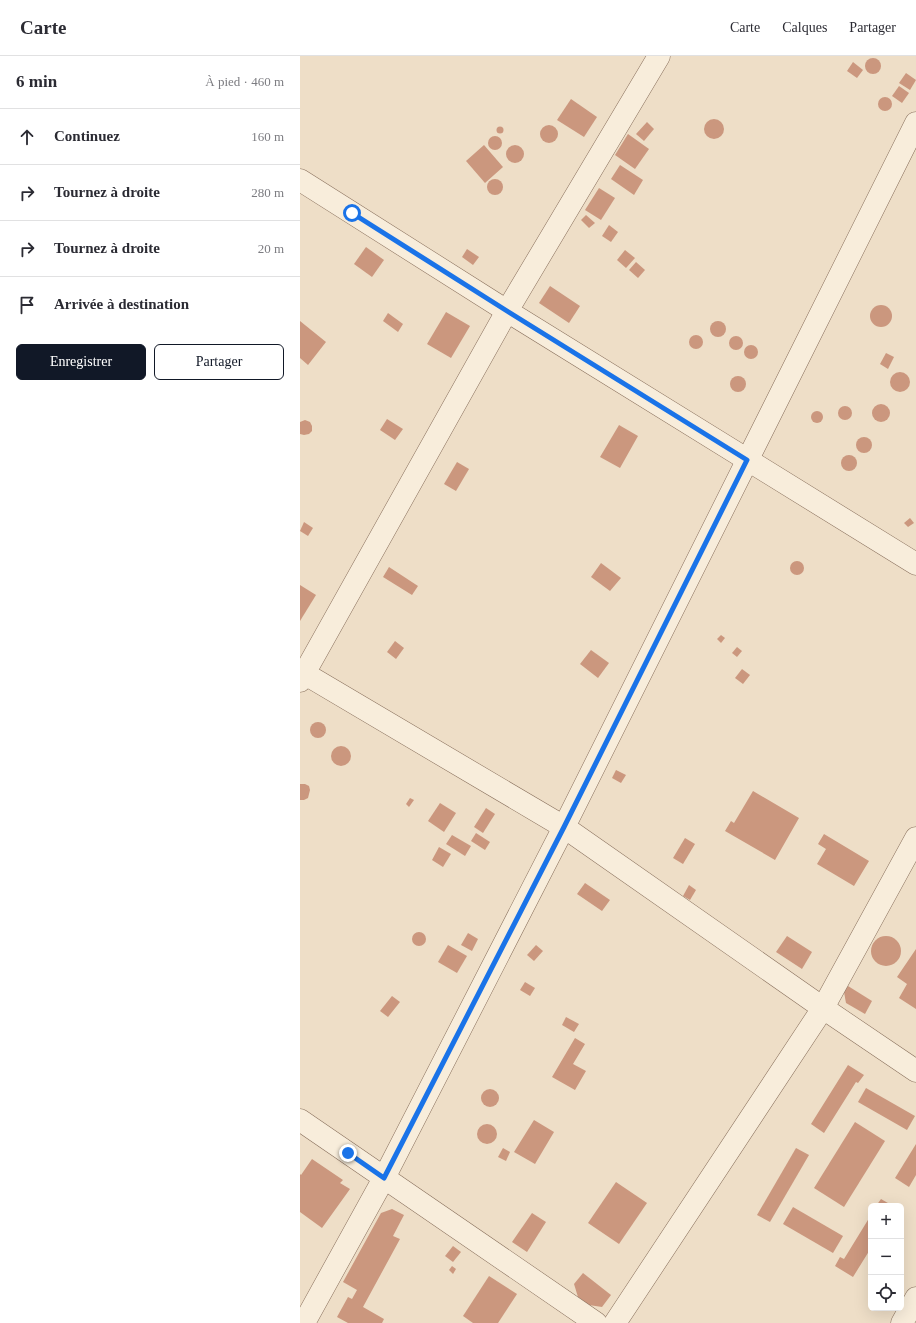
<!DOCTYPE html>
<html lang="fr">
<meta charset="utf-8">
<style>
:root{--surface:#fff;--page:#f2f2f3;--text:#2b2b33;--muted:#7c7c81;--line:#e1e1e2;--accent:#111827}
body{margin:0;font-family:"Times New Roman",serif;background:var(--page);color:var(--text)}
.controls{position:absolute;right:12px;bottom:12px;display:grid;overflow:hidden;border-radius:6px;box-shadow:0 4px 16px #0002}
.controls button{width:36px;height:36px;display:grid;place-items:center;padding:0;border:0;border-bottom:1px solid var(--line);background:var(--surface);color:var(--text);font:20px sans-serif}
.stop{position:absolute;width:12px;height:12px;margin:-9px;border:3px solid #1a73e8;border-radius:50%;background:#fff}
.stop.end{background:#1a73e8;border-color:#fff;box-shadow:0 1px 4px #0008}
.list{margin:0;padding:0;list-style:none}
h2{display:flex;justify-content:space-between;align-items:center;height:52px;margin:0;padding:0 16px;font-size:17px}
h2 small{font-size:13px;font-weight:400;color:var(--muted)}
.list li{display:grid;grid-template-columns:26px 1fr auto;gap:12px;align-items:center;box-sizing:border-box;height:56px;padding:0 16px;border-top:1px solid var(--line)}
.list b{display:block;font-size:15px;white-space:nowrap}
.list em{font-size:13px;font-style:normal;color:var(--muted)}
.actions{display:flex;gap:8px;padding:12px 16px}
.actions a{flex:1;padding:9px 0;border:1px solid var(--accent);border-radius:6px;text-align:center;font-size:14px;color:var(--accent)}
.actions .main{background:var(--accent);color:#fff}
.icon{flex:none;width:22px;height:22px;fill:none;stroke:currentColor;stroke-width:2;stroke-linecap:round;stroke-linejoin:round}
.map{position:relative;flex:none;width:616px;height:1267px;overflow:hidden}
header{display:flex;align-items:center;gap:24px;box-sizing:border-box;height:56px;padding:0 20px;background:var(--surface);border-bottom:1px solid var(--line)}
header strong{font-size:19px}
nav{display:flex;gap:22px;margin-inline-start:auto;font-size:14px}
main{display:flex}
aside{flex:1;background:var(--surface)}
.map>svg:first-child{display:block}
</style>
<header>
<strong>Carte</strong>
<nav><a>Carte</a><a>Calques</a><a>Partager</a></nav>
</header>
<main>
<aside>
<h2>6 min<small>À pied · 460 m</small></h2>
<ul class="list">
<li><svg class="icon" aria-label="ahead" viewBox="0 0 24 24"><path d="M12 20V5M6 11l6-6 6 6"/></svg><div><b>Continuez</b></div><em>160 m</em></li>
<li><svg class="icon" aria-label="right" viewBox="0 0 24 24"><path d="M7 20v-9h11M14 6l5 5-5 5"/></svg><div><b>Tournez à droite</b></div><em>280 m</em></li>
<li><svg class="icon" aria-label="right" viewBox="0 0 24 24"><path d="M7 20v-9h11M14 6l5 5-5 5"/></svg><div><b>Tournez à droite</b></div><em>20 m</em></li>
<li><svg class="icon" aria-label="arrive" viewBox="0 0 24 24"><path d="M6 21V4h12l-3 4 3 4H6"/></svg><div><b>Arrivée à destination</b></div></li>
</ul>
<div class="actions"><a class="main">Enregistrer</a><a>Partager</a></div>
</aside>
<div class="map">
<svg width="616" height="1267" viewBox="0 0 616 1267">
<rect width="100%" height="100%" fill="#eedec7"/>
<g fill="#cb977e">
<circle cx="573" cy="10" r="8"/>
<polygon points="553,6 563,14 557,22 547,15"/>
<polygon points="606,17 616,24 610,34 599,27"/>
<polygon points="599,30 609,37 602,47 592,40"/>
<circle cx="585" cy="48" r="7"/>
<polygon points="271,43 297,61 284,81 257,64"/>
<circle cx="414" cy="73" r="10"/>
<polygon points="347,66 354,73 344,85 336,78"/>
<circle cx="249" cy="78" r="9"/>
<circle cx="200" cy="74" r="3.5"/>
<polygon points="328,78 349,93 335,113 315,99"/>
<circle cx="195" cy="87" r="7"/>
<polygon points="184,89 203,111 185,127 166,105"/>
<circle cx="215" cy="98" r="9"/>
<polygon points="320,109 343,124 334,139 311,123"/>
<circle cx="195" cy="131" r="8"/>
<polygon points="299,132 315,142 301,164 285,154"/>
<polygon points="286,159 295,167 289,172 281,164"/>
<polygon points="309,169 318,176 311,186 302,180"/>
<polygon points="66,191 84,204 72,221 54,208"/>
<polygon points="167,193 179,201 173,209 162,201"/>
<polygon points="325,194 335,202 326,212 317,204"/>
<polygon points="336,206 345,214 338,222 329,214"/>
<polygon points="250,230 280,250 269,267 239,247"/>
<circle cx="581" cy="260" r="11"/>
<polygon points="146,256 170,270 151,302 127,288"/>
<polygon points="88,257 103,268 98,276 83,265"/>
<circle cx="418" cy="273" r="8"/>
<polygon points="0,265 26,286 8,309 0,302"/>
<circle cx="396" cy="286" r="7"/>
<circle cx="436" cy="287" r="7"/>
<circle cx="451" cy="296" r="7"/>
<polygon points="586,297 594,301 588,313 580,308"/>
<circle cx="600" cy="326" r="10"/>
<circle cx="438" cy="328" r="8"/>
<circle cx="581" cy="357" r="9"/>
<circle cx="545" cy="357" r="7"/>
<circle cx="517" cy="361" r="6"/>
<polygon points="87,363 103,373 95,384 80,374"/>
<polygon points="5,364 10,366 12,370 12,375 9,378 4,379 0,378 0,366"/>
<polygon points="319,369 338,380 320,412 300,401"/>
<circle cx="564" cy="389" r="8"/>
<circle cx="549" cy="407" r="8"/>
<polygon points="157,406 169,413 156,435 144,428"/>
<polygon points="610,462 614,467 608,471 604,467"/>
<polygon points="4,466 13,472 8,480 0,475"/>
<circle cx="497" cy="512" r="7"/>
<polygon points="301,507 321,522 310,535 291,521"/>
<polygon points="89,511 118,530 112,539 83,521"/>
<polygon points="0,529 16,539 0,565"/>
<polygon points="421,579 425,582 421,587 417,583"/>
<polygon points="95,585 104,592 96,603 87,596"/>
<polygon points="437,591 442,595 437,601 432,597"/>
<polygon points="291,594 309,607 298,622 280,608"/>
<polygon points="442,613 450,619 443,628 435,622"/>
<circle cx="18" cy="674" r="8"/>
<circle cx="41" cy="700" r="10"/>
<polygon points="316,714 326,719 321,727 312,722"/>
<polygon points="0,728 5,728 9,730 10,734 8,742 4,744 0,744"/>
<polygon points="453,735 499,762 475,804 425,775 431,765 434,767"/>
<polygon points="110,742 114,744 109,751 106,748"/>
<polygon points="140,747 156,757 144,776 128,765"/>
<polygon points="186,752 195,758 183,777 174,771"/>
<polygon points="176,777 190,786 185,794 171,785"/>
<polygon points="524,778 569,805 554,830 517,808 526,793 518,788"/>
<polygon points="152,779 171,790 165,800 146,788"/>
<polygon points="385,782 395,788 383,808 373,802"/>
<polygon points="139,791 151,798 143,811 132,804"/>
<polygon points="285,827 310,844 302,855 277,838"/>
<polygon points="389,829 396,834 390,844 383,840"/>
<circle cx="119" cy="883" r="7"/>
<polygon points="168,877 178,883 172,895 161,889"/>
<circle cx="586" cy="895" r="15"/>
<polygon points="487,880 512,896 502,913 476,896"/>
<polygon points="148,889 167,900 157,917 138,906"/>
<polygon points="236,889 243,895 234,905 227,899"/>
<polygon points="616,893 616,953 599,942 607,928 597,921"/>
<polygon points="225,926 235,932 230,940 220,934"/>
<polygon points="548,930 572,945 565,958 546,947 544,936"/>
<polygon points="92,940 100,946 88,961 80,955"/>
<polygon points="266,961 279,968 274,976 262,969"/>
<polygon points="275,982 285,988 273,1008 286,1015 275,1034 252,1021"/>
<polygon points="548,1009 564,1019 558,1027 556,1026 524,1077 511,1068"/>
<polygon points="566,1032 615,1060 607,1074 558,1046"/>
<circle cx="190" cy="1042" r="9"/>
<polygon points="234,1064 254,1076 235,1108 214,1096"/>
<polygon points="555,1066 585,1085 544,1151 514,1132"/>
<circle cx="187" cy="1078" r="10"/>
<polygon points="616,1088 616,1119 609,1131 595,1122"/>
<polygon points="203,1092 210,1096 206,1105 198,1101"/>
<polygon points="496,1092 509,1099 470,1166 457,1159"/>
<polygon points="12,1103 43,1124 40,1127 50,1133 22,1172 0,1156 0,1118 1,1119"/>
<polygon points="316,1126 347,1147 319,1188 288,1167"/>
<polygon points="581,1143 593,1150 576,1150"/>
<polygon points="493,1151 543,1180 533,1197 483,1168"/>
<polygon points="92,1153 104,1159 93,1180 100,1183 63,1251 84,1263 82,1267 48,1267 37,1261 48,1241 52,1243 57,1234 43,1226 81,1157"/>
<polygon points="232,1157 246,1166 227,1196 212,1186"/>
<polygon points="571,1159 571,1192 553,1221 535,1210 540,1201 544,1203"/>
<polygon points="153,1190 161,1196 153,1206 145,1200"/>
<polygon points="152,1210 156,1213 153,1218 149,1214"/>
<polygon points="283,1217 311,1239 302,1251 289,1249 278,1241 274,1228"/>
<polygon points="189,1220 217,1238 198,1267 173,1267 163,1260"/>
</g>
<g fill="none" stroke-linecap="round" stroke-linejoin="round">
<g stroke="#89705d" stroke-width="23">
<g id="minor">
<polyline points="0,124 207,255 616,508"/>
<polyline points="0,615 264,771 523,952 616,1015"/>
<polyline points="0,625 207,255 359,0"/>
<polyline points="0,1064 296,1267"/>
<polyline points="4,1267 84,1122 264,771 616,67"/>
<polyline points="315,1267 523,952 616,782"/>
<polyline points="602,1267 616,1242"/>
</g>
</g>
<use href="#minor" stroke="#f8eddb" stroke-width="22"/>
</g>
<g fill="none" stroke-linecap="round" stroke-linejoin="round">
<polyline stroke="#1a73e8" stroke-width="5" points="48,1097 84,1122 264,771 447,404 207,255 52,157"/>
</g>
</svg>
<div class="controls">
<button>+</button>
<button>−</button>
<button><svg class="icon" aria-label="locate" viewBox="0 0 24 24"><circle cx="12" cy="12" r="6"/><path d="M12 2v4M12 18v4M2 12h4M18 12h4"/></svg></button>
</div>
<div class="stop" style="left:52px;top:157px"></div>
<div class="stop end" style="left:48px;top:1097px"></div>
</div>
</main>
